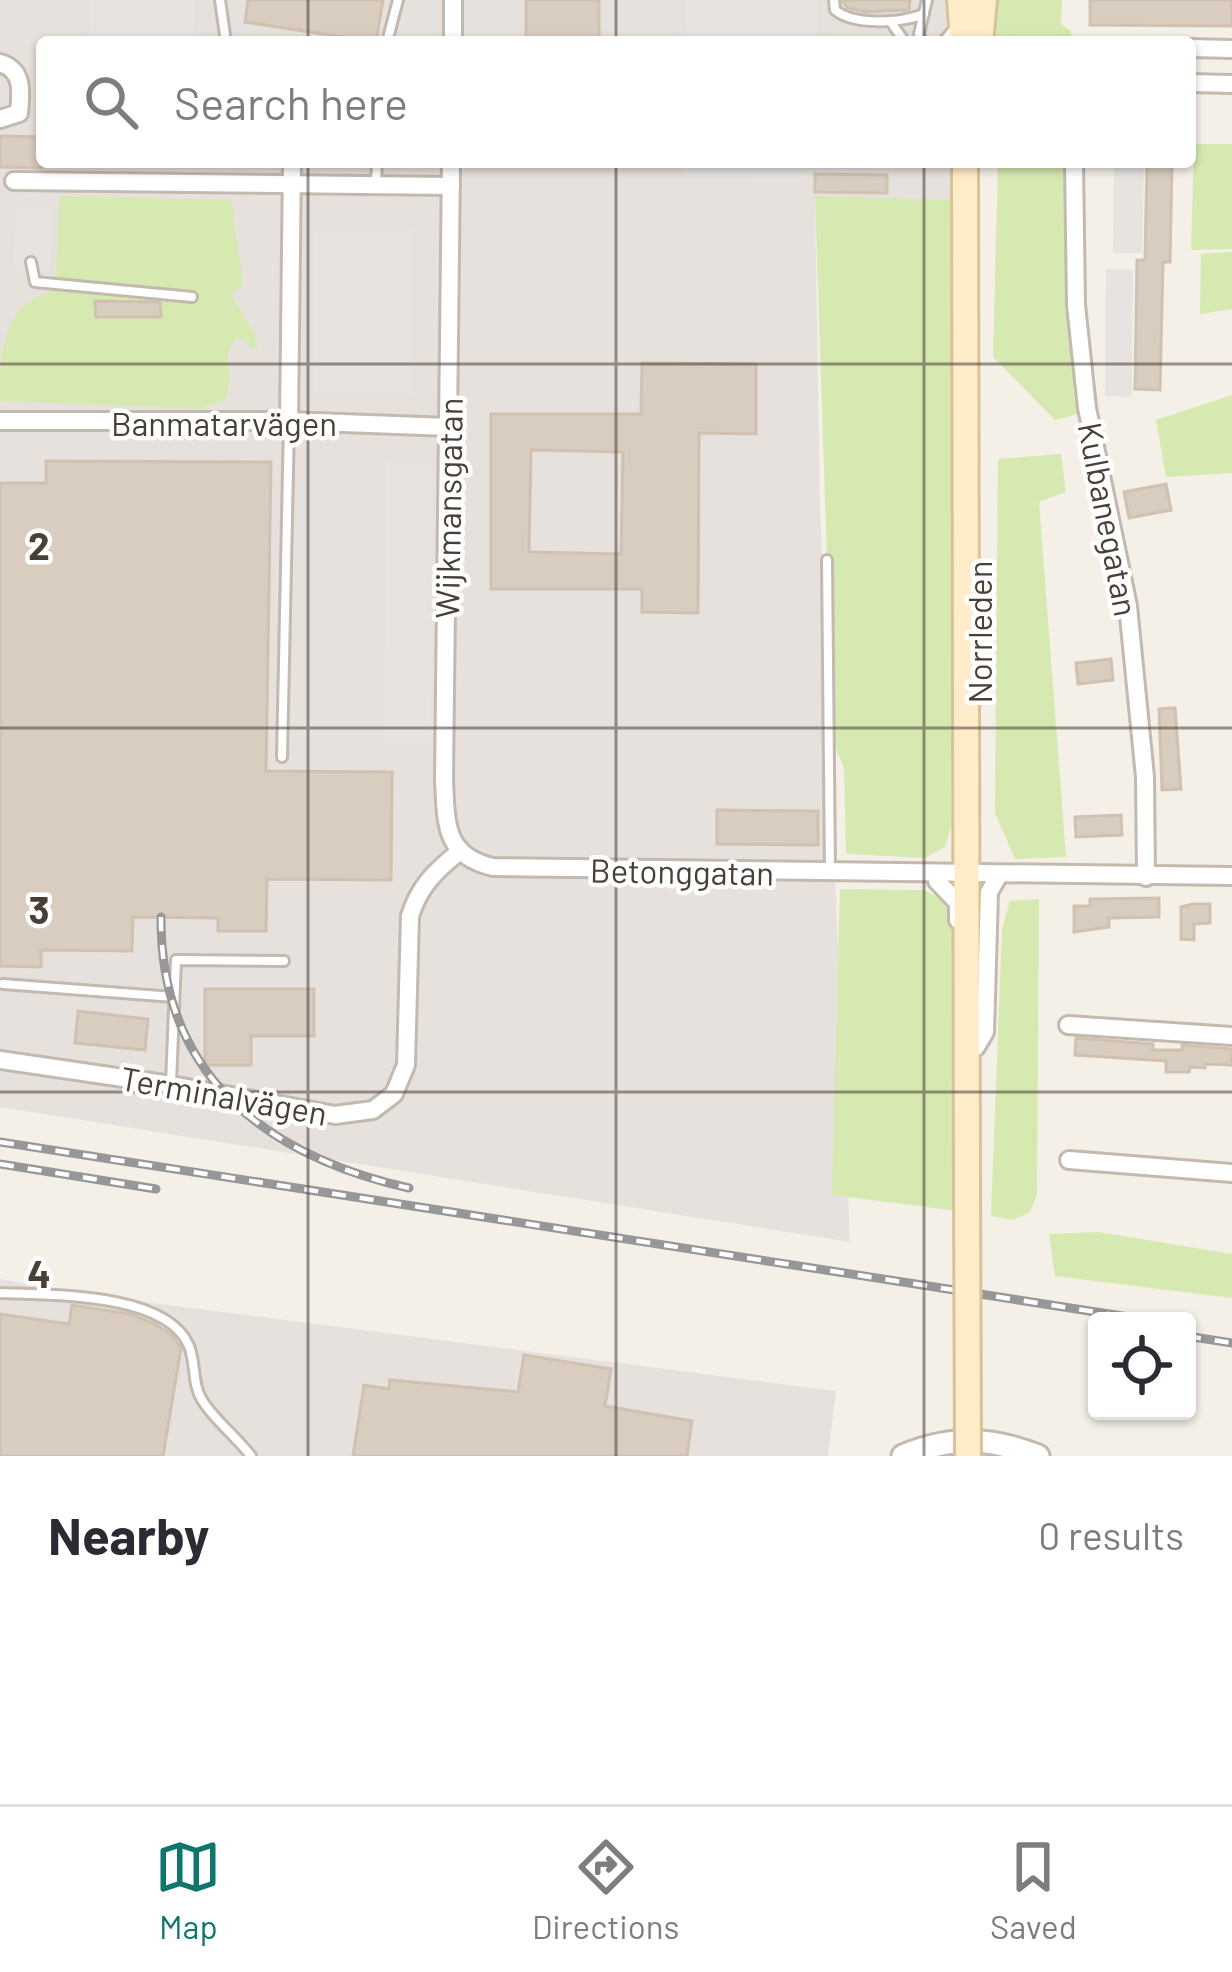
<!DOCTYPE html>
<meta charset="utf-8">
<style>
:root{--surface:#fff;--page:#f7f7f7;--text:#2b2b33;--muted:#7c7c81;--line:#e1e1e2;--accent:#0f766e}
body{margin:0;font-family:Barlow,sans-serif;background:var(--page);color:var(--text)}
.controls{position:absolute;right:36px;bottom:36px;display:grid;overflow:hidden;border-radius:12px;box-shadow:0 3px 9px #0004}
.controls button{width:108px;height:108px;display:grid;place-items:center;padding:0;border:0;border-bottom:3px solid var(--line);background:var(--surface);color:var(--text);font:60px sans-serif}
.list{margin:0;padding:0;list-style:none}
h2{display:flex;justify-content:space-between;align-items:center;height:156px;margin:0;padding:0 48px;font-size:51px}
h2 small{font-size:39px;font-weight:400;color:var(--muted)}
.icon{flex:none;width:66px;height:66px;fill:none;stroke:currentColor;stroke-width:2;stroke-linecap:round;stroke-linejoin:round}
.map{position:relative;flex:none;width:1232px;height:1456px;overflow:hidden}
.search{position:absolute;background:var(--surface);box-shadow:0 3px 9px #0004;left:36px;right:36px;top:36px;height:132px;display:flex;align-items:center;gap:30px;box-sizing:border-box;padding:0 42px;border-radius:12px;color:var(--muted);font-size:45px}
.sheet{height:348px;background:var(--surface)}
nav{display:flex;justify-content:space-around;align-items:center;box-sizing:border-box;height:168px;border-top:3px solid var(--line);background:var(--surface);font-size:33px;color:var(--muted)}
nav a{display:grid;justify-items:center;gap:6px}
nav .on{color:var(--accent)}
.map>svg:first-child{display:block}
</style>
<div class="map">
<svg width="1232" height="1456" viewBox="0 0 1232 1456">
<rect width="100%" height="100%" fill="#f4f0e8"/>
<g fill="#e7e1dd">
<polygon points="0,0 945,0 947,42 42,42 42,162 954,162 956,200 815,197 820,505 850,1242 0,1107"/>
<polygon points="0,1279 129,1300 836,1391 828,1456 0,1456"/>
</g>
<g fill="#d5e9b0">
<polygon points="992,0 1062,0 1061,24 1071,31 1072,42 998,42 990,25"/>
<polygon points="1194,144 1232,144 1232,249 1191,250"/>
<polygon points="998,162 1072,162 1081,413 1055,420 993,357"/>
<path d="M60,196L231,200L243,284L231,295L252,329L258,348L251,349L245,340L237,338C218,359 236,375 225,400L200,409L0,401C0,371 0,332 21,308C29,300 45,294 55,289Z"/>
<polygon points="815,196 956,200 951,827 945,847 925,858 846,854 844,768 833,741"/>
<polygon points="1232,252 1232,309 1200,314 1201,254"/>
<polygon points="1232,395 1232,473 1166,477 1156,420"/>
<polygon points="1061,454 1066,492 1039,502 1066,857 1015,859 995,813 998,459"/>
<polygon points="840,889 924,890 945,900 954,925 958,1211 832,1195"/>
<polygon points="1039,899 1037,1195 1030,1212 1013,1220 991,1216 1002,929 1010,901"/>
<polygon points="1098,1232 1232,1254 1232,1298 1055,1276 1049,1234"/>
</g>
<g fill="#e6e3e0">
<polygon points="91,0 195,0 194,42 91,42"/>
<polygon points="686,0 818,0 817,42 686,42"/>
<polygon points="684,162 814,162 813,179 684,176"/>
<polygon points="1114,162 1144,162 1142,253 1113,253"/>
<polygon points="16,208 53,210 50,271 13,269"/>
<polygon points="314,229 413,230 412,395 313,394"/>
<polygon points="1106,269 1133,270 1132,397 1105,396"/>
<polygon points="386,460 433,460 431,743 384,743"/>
</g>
<g fill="#d9cdc0" stroke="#d1c1b0" stroke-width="3" fill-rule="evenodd">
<polygon points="248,0 383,0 376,42 245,22"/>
<rect x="526" y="0" width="73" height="42"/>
<polygon points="842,0 910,0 909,10 866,12 847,8"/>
<polygon points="1090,0 1232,0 1232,26 1090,25"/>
<polygon points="0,136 42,137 42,168 0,167"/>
<polygon points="1147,162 1172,162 1170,262 1163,262 1160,390 1135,389 1137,260 1145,260"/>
<polygon points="815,174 887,175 887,193 815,192"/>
<polygon points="95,301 160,302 161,317 96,317"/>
<path d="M642,363L756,364V434L699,433L698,613L642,612V589H491V414H641ZM531,450L623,452L621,554L529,552Z"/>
<polygon points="46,461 271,462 266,771 392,772 391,880 267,879 266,931 218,931 218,918 133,917 132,951 41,950 41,967 0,966 0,483 46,483"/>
<polygon points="1166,484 1171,510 1129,518 1124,492"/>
<polygon points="1111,659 1113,680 1078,684 1076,663"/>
<polygon points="1170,708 1175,708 1181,789 1162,790 1159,709"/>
<polygon points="717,810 818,811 818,845 717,844"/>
<polygon points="1121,815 1122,835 1076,837 1075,817"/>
<polygon points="1159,898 1159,917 1109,918 1109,927 1074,932 1074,906 1090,906 1090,899"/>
<polygon points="1193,904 1210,904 1210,923 1194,924 1194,940 1181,939 1181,907"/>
<polygon points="205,989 314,989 314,1036 251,1036 251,1065 205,1065"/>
<polygon points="78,1011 148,1019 145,1050 75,1043"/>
<polygon points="1076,1038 1153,1044 1153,1050 1182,1050 1182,1045 1232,1049 1232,1065 1205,1064 1205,1068 1190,1067 1189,1072 1166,1072 1166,1061 1075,1055"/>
<polygon points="72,1305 130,1314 153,1323 171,1334 181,1348 163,1456 0,1456 0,1314 69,1324"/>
<polygon points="524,1355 611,1369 605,1406 692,1421 687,1456 353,1456 364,1385 389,1389 390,1380 518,1392"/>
</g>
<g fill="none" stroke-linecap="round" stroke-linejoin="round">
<g stroke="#c3b9ae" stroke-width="14">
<g id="service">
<polyline points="220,0 226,42"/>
<path d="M834,0L835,10C854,26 901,23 924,14"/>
<polyline points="890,21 905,42"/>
<polyline points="387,42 398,0"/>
<polyline points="922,42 919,34 927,0"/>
<polyline points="943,42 954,29"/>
<polyline points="376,182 377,162"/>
<polyline points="31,262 35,282 192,297"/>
<polyline points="827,560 830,872"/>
<polyline points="282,757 289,423"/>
<polyline points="3,984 174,997"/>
<polyline points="171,1083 176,960 284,961"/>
<path d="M0,1293C48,1295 167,1292 189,1346C196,1363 192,1384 202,1400C215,1421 236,1436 251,1456"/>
</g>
</g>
<g stroke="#c3b9ae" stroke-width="22">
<g id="minor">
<polyline points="453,42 453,0"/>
<polyline points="1190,48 1232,49"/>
<path d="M0,63C24,70 21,92 19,113L0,119"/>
<polyline points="1190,83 1232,84"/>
<path d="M451,162L444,779C446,823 444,856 493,867L1232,876"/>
<polyline points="1074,162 1076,305 1087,408 1128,606 1145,777 1146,877"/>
<polyline points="14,181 451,186"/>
<polyline points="0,421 289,421 449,427"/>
<polyline points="289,421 292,162"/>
<polyline points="937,881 958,903 958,920"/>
<polyline points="1068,1025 1232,1036"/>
<polyline points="976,1047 985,1032 989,892 999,875"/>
<path d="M0,1060L171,1085L335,1115L373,1110L394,1094L406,1065L410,916C419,887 435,871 459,852"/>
<polyline points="1069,1160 1232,1173"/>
</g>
</g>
<g stroke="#c3b9ae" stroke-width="27">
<path id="tertiary" d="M903,1456C951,1436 990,1437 1038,1456"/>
</g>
<g stroke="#d8c299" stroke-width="30">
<g id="secondary">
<polyline points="960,0 963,42"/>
<polyline points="980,42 984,0"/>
<polyline points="965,162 967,1186"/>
</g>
</g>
<use href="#service" stroke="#fff" stroke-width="8"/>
<use href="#minor" stroke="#fff" stroke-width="16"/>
<use href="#tertiary" stroke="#fff" stroke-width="21"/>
<use href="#secondary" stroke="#ffecc8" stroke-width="24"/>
<g stroke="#979797" stroke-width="9">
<g id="rail">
<path d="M161,917C160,1075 266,1156 409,1188"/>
<polyline points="0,1142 1154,1321"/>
<polyline points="0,1164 156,1189"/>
<polyline points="1187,1336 1232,1343"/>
</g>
</g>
<use href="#rail" stroke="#fff" stroke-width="4.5" stroke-dasharray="14" stroke-linecap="butt"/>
<g stroke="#d8c299" stroke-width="30" stroke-linecap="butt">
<polyline id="secondary-bridge" points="967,1186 968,1456"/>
</g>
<use href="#secondary-bridge" stroke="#ffecc8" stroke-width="24"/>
</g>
<path fill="none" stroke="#484037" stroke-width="3" stroke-opacity="0.55" d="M308,0V42M616,0V42M924,0V42M308,162V1456M616,162V1456M924,162V1456M0,364H1232M0,728H1232M0,1092H1232"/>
<g text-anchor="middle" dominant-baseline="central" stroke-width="9" stroke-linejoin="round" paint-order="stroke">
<g font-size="33" fill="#484037" stroke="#fff">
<text x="224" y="423">Banmatarvägen</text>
<text transform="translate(448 508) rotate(-89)">Wijkmansgatan</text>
<text transform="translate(1109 519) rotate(79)">Kulbanegatan</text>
<text transform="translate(979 632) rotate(-90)">Norrleden</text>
<text transform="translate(682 871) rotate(1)">Betonggatan</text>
<text transform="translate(224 1095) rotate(10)">Terminalvägen</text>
</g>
</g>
<g font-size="39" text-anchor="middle" font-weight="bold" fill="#484037" stroke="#fff" stroke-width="9" stroke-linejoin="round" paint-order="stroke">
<text x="39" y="560">2</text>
<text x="39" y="924">3</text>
<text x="39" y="1288">4</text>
</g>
</svg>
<div class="controls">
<button><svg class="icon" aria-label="locate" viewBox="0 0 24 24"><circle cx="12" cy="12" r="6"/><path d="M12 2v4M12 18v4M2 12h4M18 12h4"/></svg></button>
</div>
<div class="search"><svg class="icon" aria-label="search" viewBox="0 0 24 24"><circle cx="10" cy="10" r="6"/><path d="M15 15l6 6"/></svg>Search here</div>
</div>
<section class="sheet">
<h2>Nearby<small>0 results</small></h2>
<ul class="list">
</ul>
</section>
<nav>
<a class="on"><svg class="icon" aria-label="map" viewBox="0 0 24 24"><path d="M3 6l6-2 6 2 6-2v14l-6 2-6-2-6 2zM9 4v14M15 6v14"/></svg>Map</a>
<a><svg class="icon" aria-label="directions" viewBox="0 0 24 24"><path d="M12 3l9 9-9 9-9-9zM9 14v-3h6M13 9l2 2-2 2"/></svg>Directions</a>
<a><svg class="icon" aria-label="saved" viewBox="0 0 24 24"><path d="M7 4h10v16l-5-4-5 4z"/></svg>Saved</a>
</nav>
